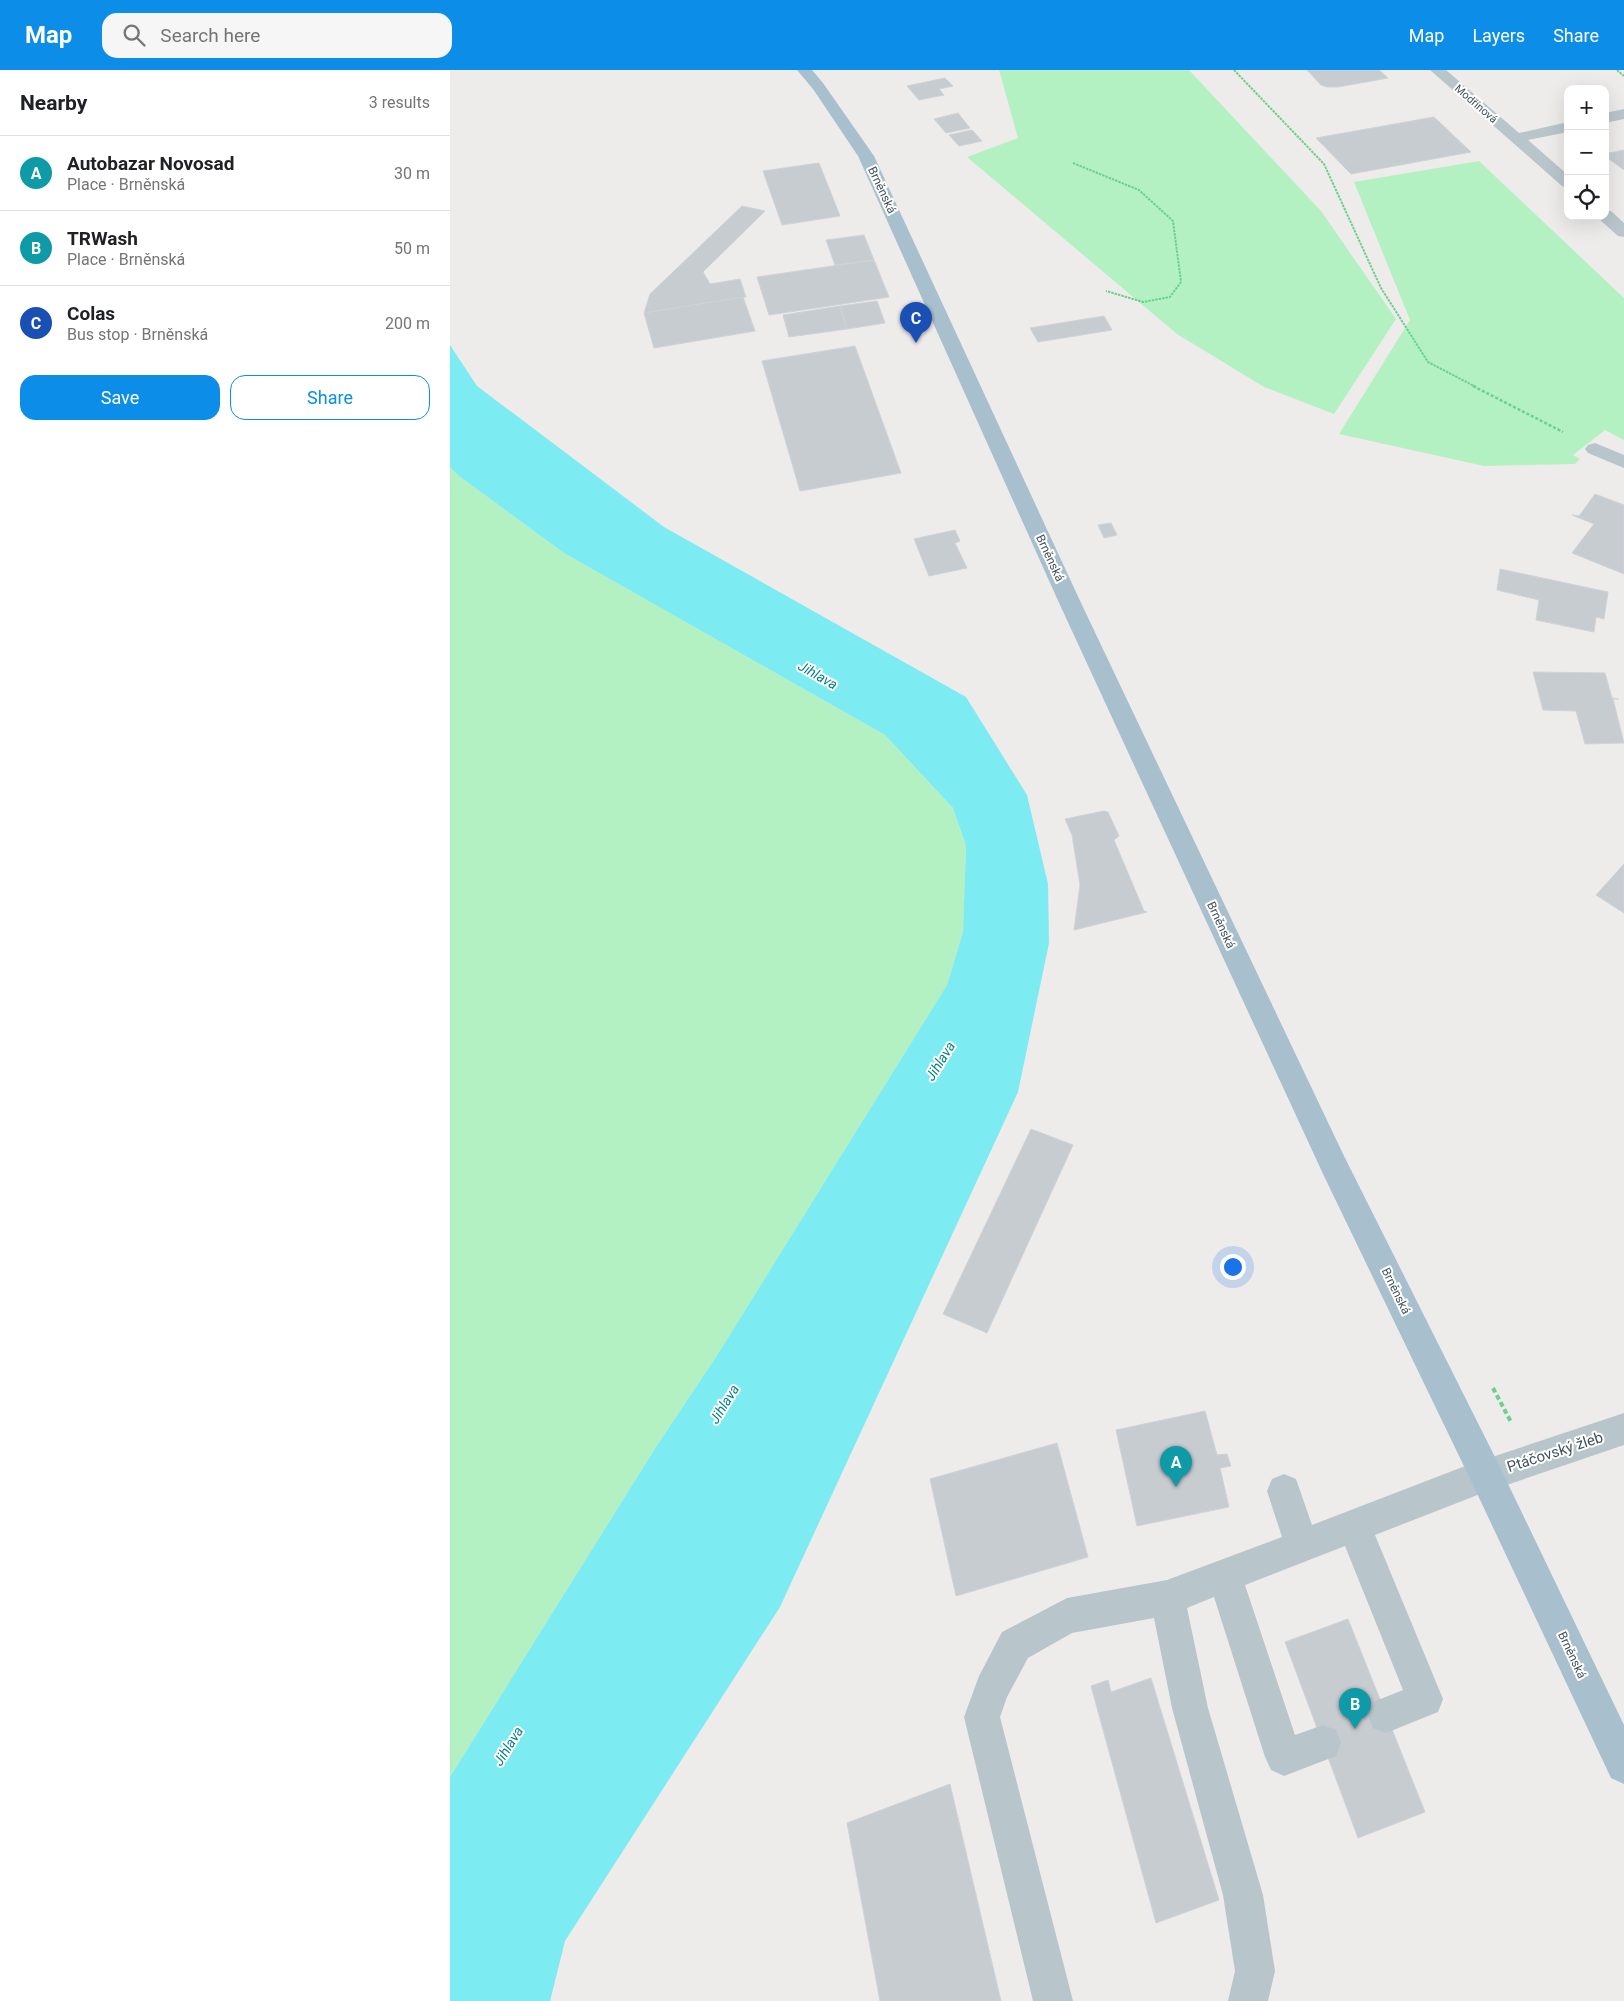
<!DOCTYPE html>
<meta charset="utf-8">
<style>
:root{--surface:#fff;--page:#f6f6f6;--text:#202124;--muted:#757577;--line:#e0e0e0;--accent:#0b8de8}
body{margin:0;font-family:Roboto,sans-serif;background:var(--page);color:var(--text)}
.controls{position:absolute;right:15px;top:15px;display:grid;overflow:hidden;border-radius:10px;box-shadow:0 5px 20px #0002}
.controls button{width:45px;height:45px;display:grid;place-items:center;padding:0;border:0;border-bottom:1px solid var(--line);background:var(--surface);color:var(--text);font:25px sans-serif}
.you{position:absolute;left:782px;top:1196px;width:18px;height:18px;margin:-12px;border:4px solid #fff;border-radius:50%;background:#1a73e8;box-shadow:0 0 0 8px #1a73e833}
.badge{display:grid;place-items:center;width:32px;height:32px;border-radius:50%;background:var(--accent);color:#fff;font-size:16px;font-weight:700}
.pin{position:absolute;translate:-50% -41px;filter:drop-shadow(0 1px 2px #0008)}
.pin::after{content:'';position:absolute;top:26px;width:18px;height:15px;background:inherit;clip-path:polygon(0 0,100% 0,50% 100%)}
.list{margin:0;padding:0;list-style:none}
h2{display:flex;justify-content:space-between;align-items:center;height:65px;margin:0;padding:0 20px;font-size:21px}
h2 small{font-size:16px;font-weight:400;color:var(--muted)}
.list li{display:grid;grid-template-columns:32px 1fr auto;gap:15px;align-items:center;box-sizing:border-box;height:75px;padding:0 20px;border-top:1px solid var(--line)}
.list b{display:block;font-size:19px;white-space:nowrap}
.list p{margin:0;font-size:16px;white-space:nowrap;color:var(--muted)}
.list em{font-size:16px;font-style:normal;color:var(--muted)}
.actions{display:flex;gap:10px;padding:15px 20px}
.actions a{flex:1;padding:11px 0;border:1px solid var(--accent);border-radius:15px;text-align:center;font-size:18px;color:var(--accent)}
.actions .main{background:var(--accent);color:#fff}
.icon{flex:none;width:28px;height:28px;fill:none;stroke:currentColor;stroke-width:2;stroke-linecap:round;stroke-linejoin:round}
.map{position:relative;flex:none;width:1174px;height:1931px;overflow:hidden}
header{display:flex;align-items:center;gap:30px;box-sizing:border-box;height:70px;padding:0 25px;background:var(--accent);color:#fff}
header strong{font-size:24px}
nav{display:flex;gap:28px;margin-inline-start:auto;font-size:18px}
.search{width:350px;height:45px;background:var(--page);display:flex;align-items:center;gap:12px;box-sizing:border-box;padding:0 18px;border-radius:15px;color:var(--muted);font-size:19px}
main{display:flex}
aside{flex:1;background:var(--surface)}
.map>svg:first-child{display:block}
</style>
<header>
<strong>Map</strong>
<div class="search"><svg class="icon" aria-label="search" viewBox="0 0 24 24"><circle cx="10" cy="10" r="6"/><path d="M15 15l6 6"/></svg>Search here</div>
<nav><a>Map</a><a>Layers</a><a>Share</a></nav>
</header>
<main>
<aside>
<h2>Nearby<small>3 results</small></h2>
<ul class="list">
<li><span class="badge" style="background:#0f9aa8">A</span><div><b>Autobazar Novosad</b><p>Place · Brněnská</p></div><em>30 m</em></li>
<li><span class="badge" style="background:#0f9aa8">B</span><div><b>TRWash</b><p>Place · Brněnská</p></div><em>50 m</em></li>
<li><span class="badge" style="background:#1a4fb4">C</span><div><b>Colas</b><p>Bus stop · Brněnská</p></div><em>200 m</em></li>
</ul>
<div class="actions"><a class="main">Save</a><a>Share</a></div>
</aside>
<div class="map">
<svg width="1174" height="1931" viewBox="0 0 1174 1931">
<rect width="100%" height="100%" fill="#eeebeb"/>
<g fill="#b4f1c2">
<polygon points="549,0 739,0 871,141 946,249 884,344 814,317 727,264 517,87 568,68"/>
<polygon points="1029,91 1174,228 1174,370 1155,360 1123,385 1130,389 1125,394 1034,396 889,364 960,250 904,112"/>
<polygon points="0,397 9,406 114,483 435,665 503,738 516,776 513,862 497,915 266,1287 206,1377 0,1707"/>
</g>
<polygon fill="#7debf2" points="0,275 27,316 214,457 516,627 577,725 598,814 599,873 568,1022 330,1537 115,1871 100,1931 0,1931 0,1707 206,1377 266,1287 497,915 513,862 516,776 503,738 435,665 114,483 9,406 0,397"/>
<g fill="#c7ccd1" stroke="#ced3d8">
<polygon points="857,0 929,0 938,8 888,17 877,17 871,15"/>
<polygon points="495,8 503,16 489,19 494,25 469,30 457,16"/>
<polygon points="508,43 520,58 496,63 484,49"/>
<polygon points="984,47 1021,82 901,104 866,68"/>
<polygon points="522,60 532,71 509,76 499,65"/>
<polygon points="1174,80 1174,100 1155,86 1155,84"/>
<polygon points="369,93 390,146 332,155 313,101"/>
<polygon points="292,136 315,141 253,202 260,214 290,209 296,227 194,243 200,224"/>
<polygon points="414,165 424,190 385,195 376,170"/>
<polygon points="424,190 439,227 319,245 307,207"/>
<polygon points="293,227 305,261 204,278 194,243"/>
<polygon points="427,231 435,253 397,259 390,236"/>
<polygon points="390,236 397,259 339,267 333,245"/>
<polygon points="654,246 662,260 588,272 580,258"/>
<polygon points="405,276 451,403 350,421 312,291"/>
<polygon points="1145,424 1174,435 1174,504 1122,483 1144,454 1122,445 1129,446"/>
<polygon points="661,453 667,465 654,468 648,455"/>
<polygon points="505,460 510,471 505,473 517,498 479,506 464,469"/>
<polygon points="1050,499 1158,522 1154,549 1146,547 1144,562 1086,550 1089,530 1047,520"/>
<polygon points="1083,602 1155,603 1162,628 1169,629 1163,629 1174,673 1135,674 1126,641 1093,640"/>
<polygon points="654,741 658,742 669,766 664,770 694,841 697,842 624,860 630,815 622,765 615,749"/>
<polygon points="1174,794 1174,843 1146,825"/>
<polygon points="581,1059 623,1075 537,1263 493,1244"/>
<polygon points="755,1341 767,1385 777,1384 781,1396 770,1398 779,1437 687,1456 666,1360"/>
<polygon points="607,1373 638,1487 506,1526 480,1409"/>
<polygon points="898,1549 975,1742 908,1768 835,1572"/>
<polygon points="701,1608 769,1830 706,1853 641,1616 658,1610 661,1622"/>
<polygon points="500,1714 551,1931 430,1931 397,1753"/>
</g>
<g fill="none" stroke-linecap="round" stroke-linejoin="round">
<g stroke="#6ad18f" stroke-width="2" stroke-dasharray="2.5 1" stroke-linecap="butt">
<polyline points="784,0 874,94 931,218 978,292 1026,317"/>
<polyline points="1167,0 1174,6"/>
<polyline points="623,93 689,120 723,151 731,212 720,227 693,232 656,221"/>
</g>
<polyline stroke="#6ad18f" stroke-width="2.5" stroke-dasharray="3 2" stroke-linecap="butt" points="1023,316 1113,362"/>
<polyline stroke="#6ad18f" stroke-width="4" stroke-dasharray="5 3" stroke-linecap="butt" points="1043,1318 1061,1352"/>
<polygon fill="#b8c6cc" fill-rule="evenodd" points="1036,1388 1048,1393 1053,1405 1048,1417 925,1465 993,1629 988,1642 936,1663 923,1658 918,1645 923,1632 953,1620 895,1476 795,1515 845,1665 873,1655 886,1660 891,1673 886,1686 834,1706 821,1700 815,1687 764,1527 737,1538 758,1638 813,1825 825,1901 818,1931 778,1931 785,1901 773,1825 722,1638 704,1548 622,1563 578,1588 557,1627 550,1647 623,1931 583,1931 514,1647 529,1606 552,1562 617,1528 717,1510 832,1467 817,1421 822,1409 834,1404 846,1409 862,1455"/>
<g fill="#b8c6cc" fill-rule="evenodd">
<polygon points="980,0 996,0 1069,63 1118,52 1118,62 1078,70 1118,105 1118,118 1112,116"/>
<polygon points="1174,39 1174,49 1155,53 1155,43"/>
<polygon points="1155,140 1161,141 1174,153 1174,167 1168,166 1149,149 1148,146 1155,146"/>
<polygon points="1145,373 1174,385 1174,398 1138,383 1135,379 1138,375"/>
<polygon points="1174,1343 1174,1375 1036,1422 1024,1417 1019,1405 1024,1393"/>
</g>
<polygon fill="#a8c0cd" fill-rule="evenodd" points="347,0 362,0 373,13 424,86 632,535 894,1086 1048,1393 1174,1655 1174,1714 1161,1708 1024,1417 874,1106 610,535 408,86 363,19"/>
</g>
<g text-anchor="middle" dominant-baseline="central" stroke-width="4" stroke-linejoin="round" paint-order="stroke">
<g font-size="11" fill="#42525a" stroke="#fff">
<text transform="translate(1026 34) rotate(41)">Modřínová</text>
</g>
<g font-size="12" fill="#42525a" stroke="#fff">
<text transform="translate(432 120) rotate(65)">Brněnská</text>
<text transform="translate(600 488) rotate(65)">Brněnská</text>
<text transform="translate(771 855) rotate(65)">Brněnská</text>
<text transform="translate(946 1221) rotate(64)">Brněnská</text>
<text transform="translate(1122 1585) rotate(65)">Brněnská</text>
</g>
<g font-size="14" font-style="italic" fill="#057f87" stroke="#fff">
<text transform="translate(368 605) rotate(30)">Jihlava</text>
<text transform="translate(490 991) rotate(-58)">Jihlava</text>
<text transform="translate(274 1334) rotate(-58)">Jihlava</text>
<text transform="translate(58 1676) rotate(-58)">Jihlava</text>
</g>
<g font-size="15" fill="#42525a" stroke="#fff">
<text transform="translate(1105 1382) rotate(-18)">Ptáčovský žleb</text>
</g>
</g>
</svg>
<div class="controls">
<button>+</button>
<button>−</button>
<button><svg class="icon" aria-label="locate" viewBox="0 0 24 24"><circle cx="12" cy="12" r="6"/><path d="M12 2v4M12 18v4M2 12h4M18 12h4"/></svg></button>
</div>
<div class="you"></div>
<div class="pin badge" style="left:726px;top:1417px;background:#0f9aa8">A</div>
<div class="pin badge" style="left:905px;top:1659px;background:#0f9aa8">B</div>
<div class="pin badge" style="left:466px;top:273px;background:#1a4fb4">C</div>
</div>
</main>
